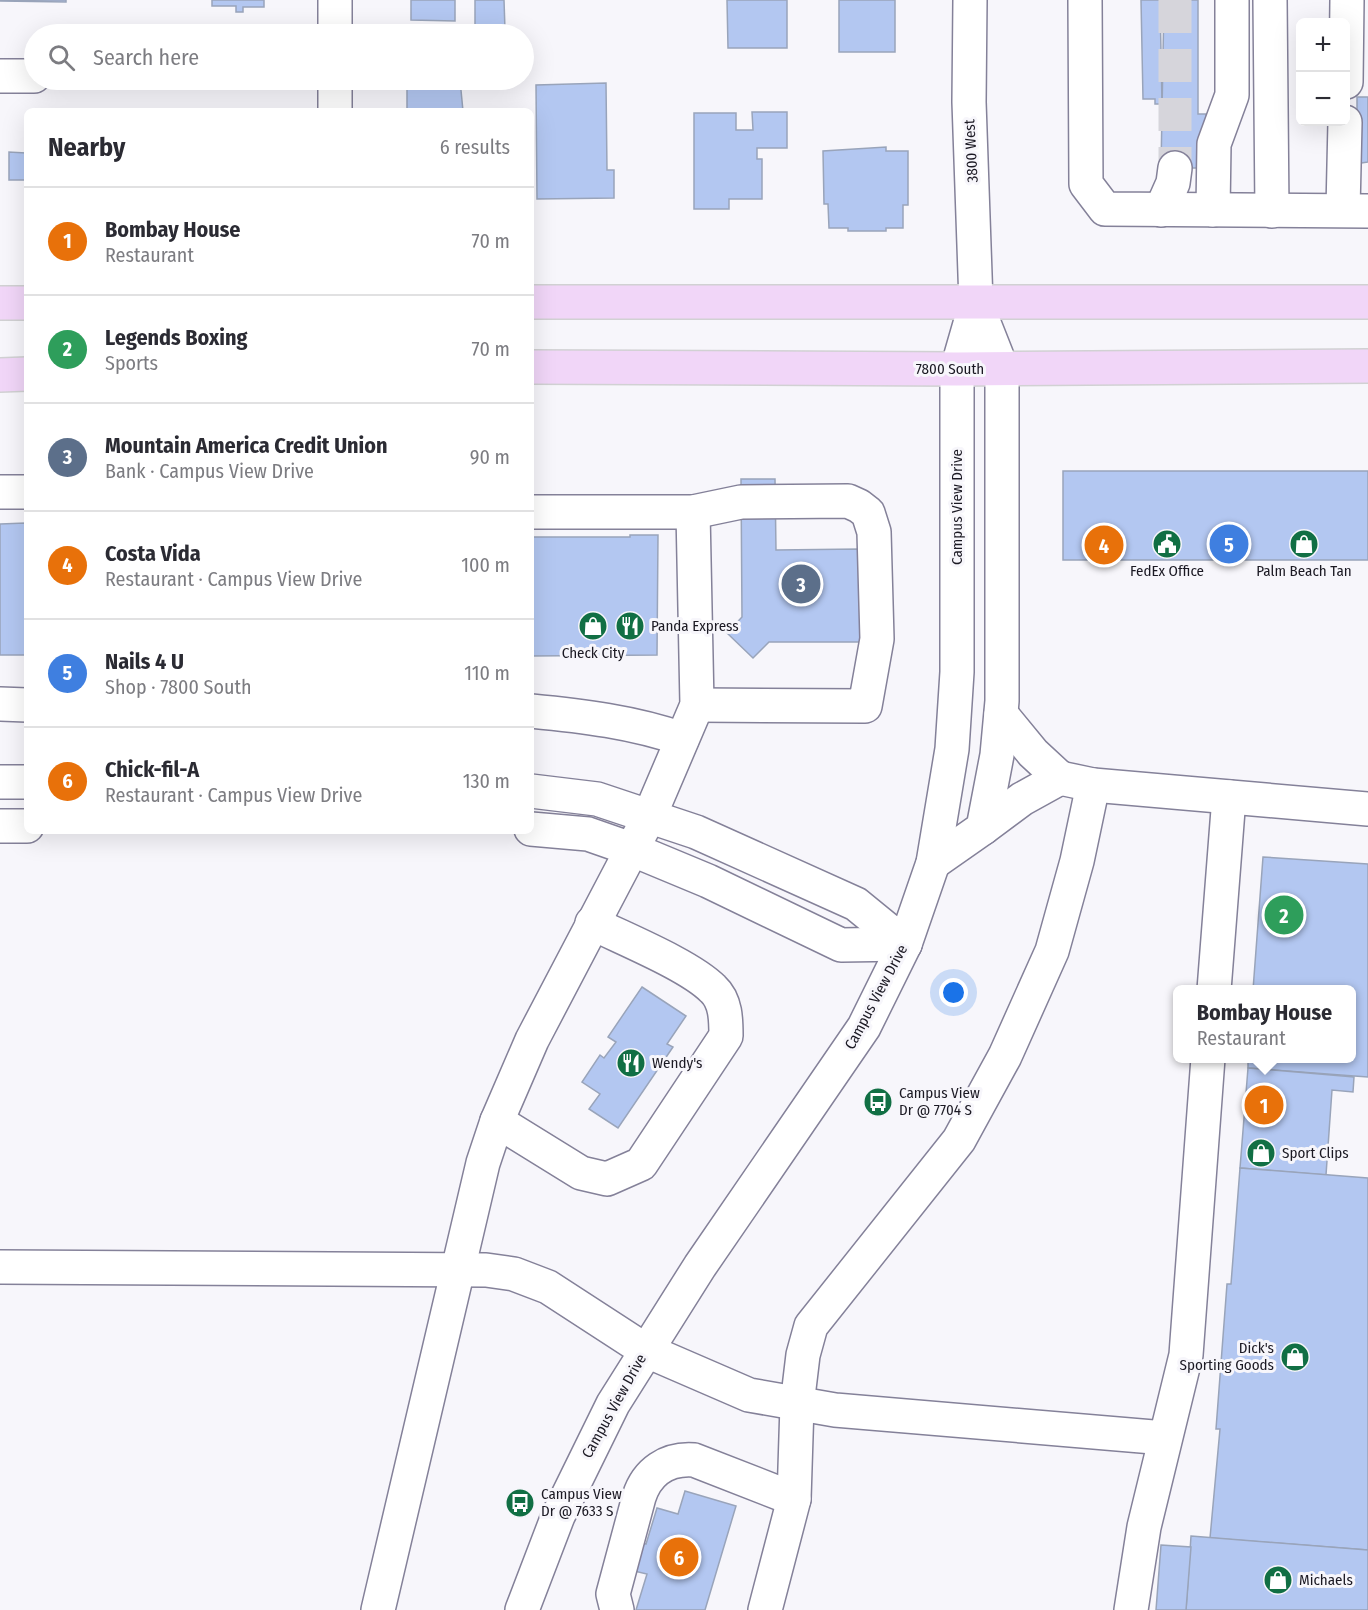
<!DOCTYPE html>
<meta charset="utf-8">
<style>
:root{--surface:#fff;--page:#f7f7f7;--text:#2b2b33;--muted:#7c7c81;--line:#e1e1e2;--accent:#111827}
body{margin:0;font-family:"Fira Sans Condensed",sans-serif;background:var(--page);color:var(--text)}
.controls{position:absolute;right:18px;top:18px;display:grid;overflow:hidden;border-radius:9px;box-shadow:0 6px 24px #0002}
.controls button{width:54px;height:54px;display:grid;place-items:center;padding:0;border:0;border-bottom:2px solid var(--line);background:var(--surface);color:var(--text);font:30px sans-serif}
.you{position:absolute;left:954px;top:993px;width:21px;height:21px;margin:-15px;border:4px solid #fff;border-radius:50%;background:#1a73e8;box-shadow:0 0 0 9px #1a73e833}
.badge{display:grid;place-items:center;width:39px;height:39px;border-radius:50%;background:var(--accent);color:#fff;font-size:20px;font-weight:700}
.pin{position:absolute;translate:-50% -50%;border:3px solid #fff;box-shadow:0 2px 6px #0006}
.popup{position:absolute;left:1173px;top:985px;width:183px;height:78px;box-sizing:border-box;display:grid;place-content:center;border-radius:9px;background:var(--surface);filter:drop-shadow(0 2px 4px #0005);font-size:20px;white-space:nowrap;color:var(--muted)}
.popup b{font-size:22px;color:var(--text)}
.popup::after{content:'';position:absolute;left:50%;top:100%;margin-left:-12px;border:12px solid transparent;border-top-color:var(--surface)}
.list{margin:0;padding:0;list-style:none}
h2{display:flex;justify-content:space-between;align-items:center;height:78px;margin:0;padding:0 24px;font-size:26px}
h2 small{font-size:20px;font-weight:400;color:var(--muted)}
.list li{display:grid;grid-template-columns:39px 1fr auto;gap:18px;align-items:center;box-sizing:border-box;height:108px;padding:0 24px;border-top:2px solid var(--line)}
.list b{display:block;font-size:22px;white-space:nowrap}
.list p{margin:0;font-size:20px;white-space:nowrap;color:var(--muted)}
.list em{font-size:20px;font-style:normal;color:var(--muted)}
.icon{flex:none;width:33px;height:33px;fill:none;stroke:currentColor;stroke-width:2;stroke-linecap:round;stroke-linejoin:round}
.map{position:relative;flex:none;width:1368px;height:1610px;overflow:hidden}
.search{position:absolute;background:var(--surface);box-shadow:0 6px 24px #0002;left:24px;top:24px;width:510px;height:66px;display:flex;align-items:center;gap:15px;box-sizing:border-box;padding:0 21px;border-radius:33px;color:var(--muted);font-size:22px}
.panel{position:absolute;background:var(--surface);box-shadow:0 6px 24px #0002;left:24px;top:108px;width:510px;height:726px;border-radius:9px}
.map>svg:first-child{display:block}
</style>
<div class="map">
<svg width="1368" height="1610" viewBox="0 0 1368 1610">
<rect width="100%" height="100%" fill="#f7f6fb"/>
<g fill="#b3c7f1" stroke="#99a4ba" stroke-width="1.5">
<polygon points="0,0 66,0 66,2 0,1"/>
<polygon points="212,0 264,0 264,7 243,7 243,12 236,12 236,6 212,6"/>
<polygon points="411,0 455,0 455,21 411,20"/>
<polygon points="475,0 504,0 505,30 475,30"/>
<polygon points="727,0 787,0 787,48 728,48"/>
<rect x="839" y="0" width="56" height="52"/>
<polygon points="1141,0 1160,0 1162,104 1155,104 1155,99 1143,99"/>
<polygon points="1164,0 1198,0 1198,114 1206,114 1206,168 1161,168"/>
<polygon points="407,80 460,80 463,111 407,111"/>
<polygon points="467,80 507,80 507,83 467,82"/>
<polygon points="606,83 607,170 614,170 614,198 537,199 536,85"/>
<polygon points="1357,97 1368,97 1368,162 1348,165 1357,150"/>
<polygon points="752,112 787,112 787,148 757,148 757,159 762,159 762,199 729,199 729,209 694,209 694,113 736,113 736,130 753,130"/>
<polygon points="886,147 886,151 908,151 908,205 903,205 903,228 886,228 886,231 848,231 848,228 829,228 828,204 824,204 823,151"/>
<polygon points="26,148 27,148 27,202 26,180 9,180 9,152 26,153"/>
<rect x="1063" y="471" width="305" height="89"/>
<polygon points="741,479 775,479 776,550 859,549 860,642 769,642 753,658 727,633 742,617"/>
<polygon points="25,523 25,529 27,528 26,655 0,655 0,524"/>
<polygon points="630,535 658,535 657,655 531,656 531,537 630,537"/>
<polygon points="1263,857 1368,864 1368,1077 1248,1068 1248,1058 1351,1058 1351,990 1253,990"/>
<polygon points="642,987 686,1016 667,1044 673,1047 618,1128 589,1109 600,1094 582,1082 600,1055 604,1058 616,1042 608,1037"/>
<polygon points="1248,1068 1354,1077 1353,1092 1332,1090 1326,1175 1240,1168"/>
<polygon points="1240,1168 1368,1178 1368,1550 1210,1538 1220,1429 1216,1429 1227,1284 1231,1284"/>
<polygon points="685,1491 736,1506 705,1610 636,1610 647,1574 634,1571 642,1543 646,1544 657,1508 678,1514"/>
<polygon points="1191,1536 1368,1550 1368,1610 1186,1610"/>
<polygon points="1161,1545 1191,1547 1186,1610 1156,1610"/>
</g>
<g fill="none" stroke-linecap="round" stroke-linejoin="round">
<polyline stroke="#d6d5db" stroke-width="33" stroke-dasharray="33 16" stroke-linecap="butt" points="1175,0 1175,168"/>
<g stroke="#848199" stroke-width="36">
<g id="minor">
<polyline points="335,0 335,34"/>
<polyline points="1085,0 1086,184 1105,209 1368,211"/>
<polyline points="1270,0 1272,211"/>
<polyline points="0,76 34,76"/>
<polyline points="1346,82 1347,0"/>
<polyline points="335,111 335,80"/>
<polyline points="1343,209 1345,122"/>
<polyline points="1161,210 1173,183 1175,168"/>
<polyline points="1213,210 1214,144 1232,95 1232,0"/>
<polyline points="0,492 27,492"/>
<polyline points="531,512 693,512 741,502 848,501 859,506 868,513 874,532 877,639 865,706 697,705"/>
<polyline points="0,704 27,705"/>
<path d="M531,711C583,716 633,722 682,739"/>
<polyline points="1060,778 1093,785 1368,809"/>
<polyline points="0,782 27,782"/>
<polyline points="531,791 597,799 696,832 856,904 905,944"/>
<polyline points="0,826 27,826"/>
<polyline points="983,828 1022,799 1060,778 1033,753 1001,714"/>
<polyline points="531,829 588,834 631,849 708,881 841,945 905,944"/>
<polyline points="933,863 983,828 997,755 1002,701 1002,369 976,303"/>
<polyline points="1214,990 1229,797"/>
<path d="M497,1121L581,1173L607,1179L641,1164L726,1036C726,1020 726,1001 713,989C689,965 624,939 592,923"/>
<polyline points="0,1267 486,1270 514,1274 548,1287 645,1350 749,1395 835,1410 1165,1438"/>
<polyline points="378,1610 483,1163 497,1121 532,1040 650,815 697,705 693,512"/>
<polyline points="522,1610 558,1516 613,1404 700,1266 864,1027 905,944 933,863 952,749 957,672 957,369 976,303 969,102 970,0"/>
<path d="M617,1610L613,1594L639,1497C647,1472 667,1458 694,1460L794,1499"/>
<polyline points="765,1610 794,1499 797,1405 803,1355 811,1326 959,1140 1005,1056 1052,951 1077,861 1093,785"/>
<polyline points="1131,1610 1144,1527 1186,1355 1208,1058"/>
</g>
</g>
<g stroke="#d1d1d3" stroke-width="36">
<g id="major">
<polyline points="531,302 1368,302"/>
<polyline points="0,303 27,303"/>
<polyline points="531,367 957,369 1368,366"/>
<polyline points="0,375 27,374"/>
</g>
</g>
<use href="#minor" stroke="#fff" stroke-width="33"/>
<use href="#major" stroke="#f1d6f8" stroke-width="33"/>
</g>
<defs>
<g id="civic-disc" transform="scale(1.5)"><circle r="9.5" fill="#116f44" stroke="#f7f6fb"/><path d="M-.6-6.5H3V-4.5H.6V-3L4-1V1h2V6H-6V1h2V-1L-.6-3ZM-1.2 2.5V6h2.4V2.5Z" fill="#fff"/></g>
<g id="shop-disc" transform="scale(1.5)"><circle r="9.5" fill="#116f44" stroke="#f7f6fb"/><path d="M-5-2.5h2.3a2.7 3.5 0 0 1 5.4 0H5L5.5 6h-11ZM-1.5-2.5h3a1.5 2.3 0 0 0-3 0Z" fill="#fff"/></g>
<g id="restaurant-disc" transform="scale(1.5)"><circle r="9.5" fill="#116f44" stroke="#f7f6fb"/><path d="M-5-6h1v4h1v-4h1v4h1v-4h1v5L-1.5 .5V6h-2V.5L-5-1ZM5-6V6H3V1.5H1.5Q1.5-4 5-6Z" fill="#fff"/></g>
<g id="bus-disc" transform="scale(1.5)"><circle r="9.5" fill="#116f44" stroke="#f7f6fb"/><path d="M-5-6H5V4H4V6H2V4H-2V6H-4V4H-5ZM-3.5-4V0h7V-4ZM-3.5 1.2v1.5H-2V1.2ZM2 1.2v1.5H3.5V1.2Z" fill="#fff"/></g>
</defs>
<g fill-rule="evenodd">
<use href="#civic-disc" x="1167" y="544"/>
<use href="#shop-disc" x="1304" y="544"/>
<use href="#shop-disc" x="593" y="626"/>
<use href="#restaurant-disc" x="630" y="626"/>
<use href="#restaurant-disc" x="631" y="1063"/>
<use href="#bus-disc" x="878" y="1102"/>
<use href="#shop-disc" x="1261" y="1153"/>
<use href="#shop-disc" x="1295" y="1357"/>
<use href="#bus-disc" x="520" y="1503"/>
<use href="#shop-disc" x="1278" y="1580"/>
</g>
<g text-anchor="middle" dominant-baseline="central" stroke-width="6" stroke-linejoin="round" paint-order="stroke">
<g font-size="15" fill="#1b1923" stroke="#f7f6fb">
<text transform="translate(971 151) rotate(-93)">3800 West</text>
<text x="950" y="369">7800 South</text>
<text transform="translate(957 507) rotate(-90)">Campus View Drive</text>
<text transform="translate(876 997) rotate(-62)">Campus View Drive</text>
<text transform="translate(614 1406) rotate(-61)">Campus View Drive</text>
</g>
<g font-size="15" fill="#1b1923" stroke="#f7f6fb" text-anchor="start">
<text x="1167" y="571" text-anchor="middle">FedEx Office</text>
<text x="1304" y="571" text-anchor="middle">Palm Beach Tan</text>
<text x="651" y="626">Panda Express</text>
<text x="593" y="653" text-anchor="middle">Check City</text>
<text x="652" y="1063">Wendy's</text>
<text x="899" y="1093">Campus View<tspan x="899" dy="17">Dr @ 7704 S</tspan></text>
<text x="1282" y="1153">Sport Clips</text>
<text x="1274" y="1348" text-anchor="end">Dick's<tspan x="1274" dy="17">Sporting Goods</tspan></text>
<text x="541" y="1494">Campus View<tspan x="541" dy="17">Dr @ 7633 S</tspan></text>
<text x="1299" y="1580">Michaels</text>
</g>
</g>
</svg>
<div class="controls">
<button>+</button>
<button>−</button>
</div>
<div class="you"></div>
<div class="pin badge" style="left:1264px;top:1105px;background:#e8710a">1</div>
<div class="popup"><b>Bombay House</b>Restaurant</div>
<div class="pin badge" style="left:1284px;top:915px;background:#2e9e5b">2</div>
<div class="pin badge" style="left:801px;top:584px;background:#5c6f8a">3</div>
<div class="pin badge" style="left:1104px;top:545px;background:#e8710a">4</div>
<div class="pin badge" style="left:1229px;top:544px;background:#3f7fe0">5</div>
<div class="pin badge" style="left:679px;top:1557px;background:#e8710a">6</div>
<div class="search"><svg class="icon" aria-label="search" viewBox="0 0 24 24"><circle cx="10" cy="10" r="6"/><path d="M15 15l6 6"/></svg>Search here</div>
<section class="panel">
<h2>Nearby<small>6 results</small></h2>
<ul class="list">
<li><span class="badge" style="background:#e8710a">1</span><div><b>Bombay House</b><p>Restaurant</p></div><em>70 m</em></li>
<li><span class="badge" style="background:#2e9e5b">2</span><div><b>Legends Boxing</b><p>Sports</p></div><em>70 m</em></li>
<li><span class="badge" style="background:#5c6f8a">3</span><div><b>Mountain America Credit Union</b><p>Bank · Campus View Drive</p></div><em>90 m</em></li>
<li><span class="badge" style="background:#e8710a">4</span><div><b>Costa Vida</b><p>Restaurant · Campus View Drive</p></div><em>100 m</em></li>
<li><span class="badge" style="background:#3f7fe0">5</span><div><b>Nails 4 U</b><p>Shop · 7800 South</p></div><em>110 m</em></li>
<li><span class="badge" style="background:#e8710a">6</span><div><b>Chick-fil-A</b><p>Restaurant · Campus View Drive</p></div><em>130 m</em></li>
</ul>
</section>
</div>
